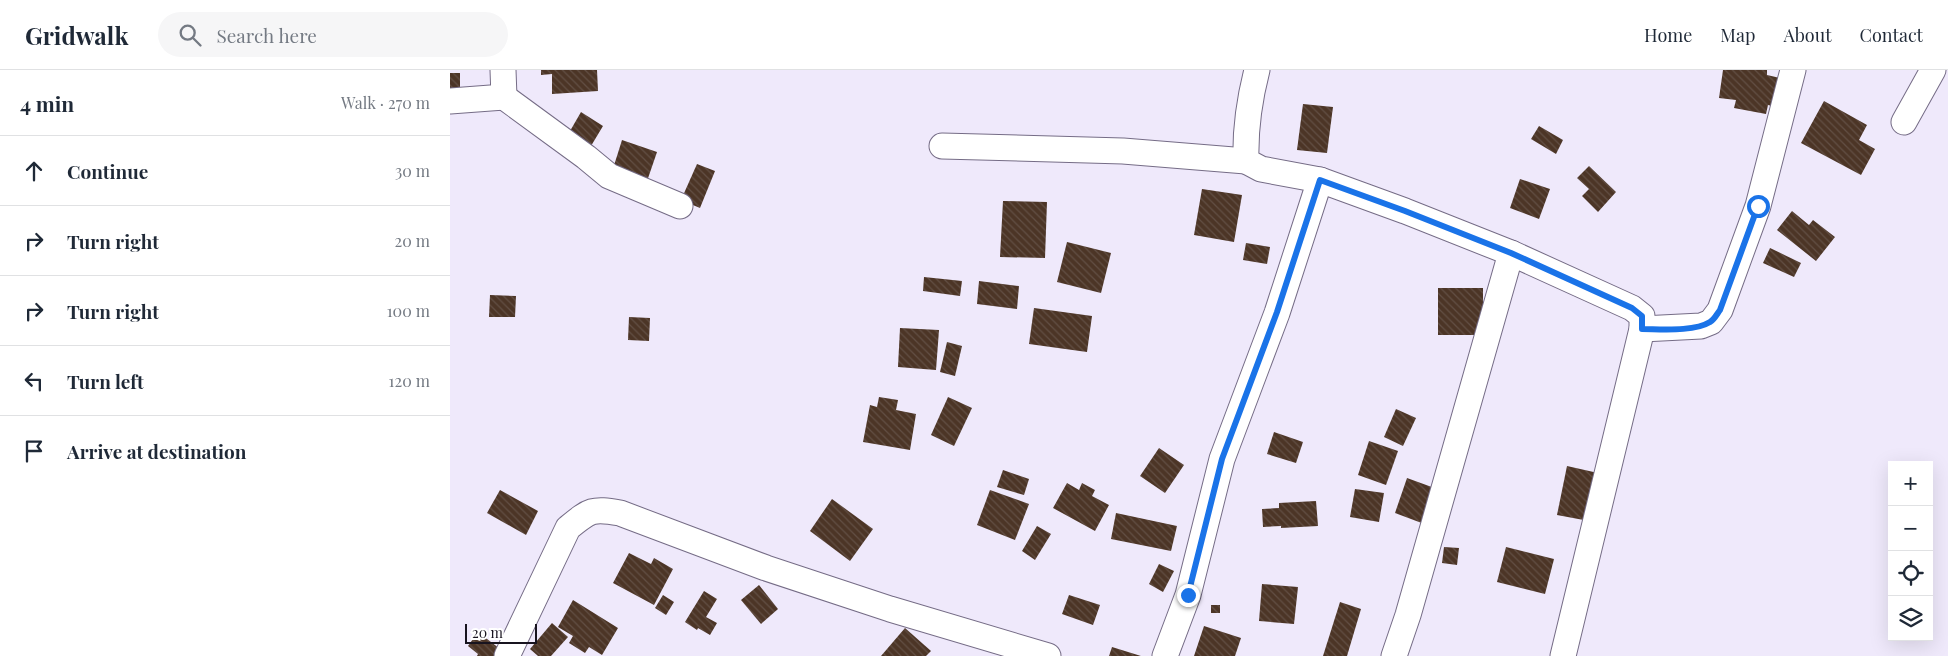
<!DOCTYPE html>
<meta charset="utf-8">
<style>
:root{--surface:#fff;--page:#f6f6f7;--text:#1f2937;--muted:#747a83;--line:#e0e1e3}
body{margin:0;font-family:"Playfair Display",serif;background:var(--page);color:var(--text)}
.controls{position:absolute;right:15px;bottom:15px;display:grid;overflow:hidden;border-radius:0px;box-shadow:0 5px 20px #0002}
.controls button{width:45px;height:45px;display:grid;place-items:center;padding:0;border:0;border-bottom:1px solid var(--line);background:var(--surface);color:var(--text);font:25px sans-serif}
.scale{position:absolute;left:15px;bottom:12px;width:72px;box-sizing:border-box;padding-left:5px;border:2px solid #18141f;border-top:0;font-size:14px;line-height:18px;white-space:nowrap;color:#18141f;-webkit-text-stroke:4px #fff;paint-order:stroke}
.stop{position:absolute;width:15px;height:15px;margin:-11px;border:4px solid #1a73e8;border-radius:50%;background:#fff}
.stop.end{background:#1a73e8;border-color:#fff;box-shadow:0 1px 5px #0008}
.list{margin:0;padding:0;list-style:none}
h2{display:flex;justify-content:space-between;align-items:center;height:65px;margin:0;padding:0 20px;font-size:21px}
h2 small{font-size:16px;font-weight:400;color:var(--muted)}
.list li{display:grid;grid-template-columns:32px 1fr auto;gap:15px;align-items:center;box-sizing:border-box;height:70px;padding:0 20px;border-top:1px solid var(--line)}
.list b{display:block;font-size:19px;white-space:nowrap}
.list em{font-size:16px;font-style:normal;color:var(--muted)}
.icon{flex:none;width:28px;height:28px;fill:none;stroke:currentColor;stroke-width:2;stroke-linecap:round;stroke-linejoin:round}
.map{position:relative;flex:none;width:1498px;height:586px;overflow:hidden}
header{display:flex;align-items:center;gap:30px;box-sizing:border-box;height:70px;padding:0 25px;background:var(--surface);border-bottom:1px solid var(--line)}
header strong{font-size:24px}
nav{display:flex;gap:28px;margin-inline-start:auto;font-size:18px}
.search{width:350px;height:45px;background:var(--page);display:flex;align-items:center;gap:12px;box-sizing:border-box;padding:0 18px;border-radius:28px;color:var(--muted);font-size:19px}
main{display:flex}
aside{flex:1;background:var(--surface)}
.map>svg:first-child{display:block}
</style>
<header>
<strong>Gridwalk</strong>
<div class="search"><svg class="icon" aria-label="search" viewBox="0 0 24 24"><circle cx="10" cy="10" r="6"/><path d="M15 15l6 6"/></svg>Search here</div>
<nav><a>Home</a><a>Map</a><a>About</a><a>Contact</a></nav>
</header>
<main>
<aside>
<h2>4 min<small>Walk · 270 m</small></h2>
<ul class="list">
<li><svg class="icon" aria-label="ahead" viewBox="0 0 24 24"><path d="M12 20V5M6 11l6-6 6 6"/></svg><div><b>Continue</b></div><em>30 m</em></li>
<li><svg class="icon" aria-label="right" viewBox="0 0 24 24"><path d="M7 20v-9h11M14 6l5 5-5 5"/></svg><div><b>Turn right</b></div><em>20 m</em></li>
<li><svg class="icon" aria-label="right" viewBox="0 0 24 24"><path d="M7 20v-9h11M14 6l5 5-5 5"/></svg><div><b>Turn right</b></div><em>100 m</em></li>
<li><svg class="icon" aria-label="left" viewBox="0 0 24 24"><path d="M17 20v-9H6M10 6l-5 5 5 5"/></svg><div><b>Turn left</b></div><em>120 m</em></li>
<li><svg class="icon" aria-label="arrive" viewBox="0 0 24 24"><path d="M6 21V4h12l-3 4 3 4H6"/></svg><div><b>Arrive at destination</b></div></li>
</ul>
</aside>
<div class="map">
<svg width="1498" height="586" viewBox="0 0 1498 586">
<defs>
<pattern id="building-back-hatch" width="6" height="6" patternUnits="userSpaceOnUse" patternTransform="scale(1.25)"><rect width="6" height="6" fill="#4c3526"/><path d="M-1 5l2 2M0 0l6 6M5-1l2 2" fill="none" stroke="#624f44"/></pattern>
</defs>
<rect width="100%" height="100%" fill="#efe9fb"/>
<g fill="url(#building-back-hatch)">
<polygon points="91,0 147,0 148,21 102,24 102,4 91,5"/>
<polygon points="1273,0 1317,0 1317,5 1330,8 1326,37 1318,35 1316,44 1284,38 1286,30 1269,28"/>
<rect x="0" y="3" width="10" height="18"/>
<polygon points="1374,31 1417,55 1409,70 1425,79 1411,105 1351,73"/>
<polygon points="853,34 883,37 877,83 847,80"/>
<polygon points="131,42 153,56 138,81 116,68"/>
<polygon points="1089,56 1113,70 1106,84 1081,69"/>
<polygon points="172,70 207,82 195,117 161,105"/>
<polygon points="247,94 265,101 250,138 231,130"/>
<polygon points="1139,96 1166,122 1148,142 1132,126 1139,119 1127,108"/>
<polygon points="1070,109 1100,119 1089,149 1060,138"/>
<polygon points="752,119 792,125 784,172 744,165"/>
<polygon points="553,131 597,132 595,188 550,187"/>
<polygon points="1342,141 1359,155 1363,150 1385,167 1366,191 1327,160"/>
<polygon points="617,172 661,183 651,223 607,212"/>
<polygon points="796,173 820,177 817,194 793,190"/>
<polygon points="1320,178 1351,193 1344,207 1313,193"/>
<polygon points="474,207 512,211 510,226 473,221"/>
<polygon points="529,211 569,216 567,239 527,234"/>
<rect x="988" y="218" width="45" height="47"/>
<polygon points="40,225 66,226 65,247 39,247"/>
<polygon points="584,238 642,246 637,282 579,274"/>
<polygon points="179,247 200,248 199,271 178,270"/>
<polygon points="450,258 489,260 486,300 448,297"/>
<polygon points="497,272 512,276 505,306 490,302"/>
<polygon points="429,327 448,330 446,340 466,344 460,380 413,372 420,335 427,337"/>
<polygon points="498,327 522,338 504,376 481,365"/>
<polygon points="946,339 966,348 953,376 934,367"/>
<polygon points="824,362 853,372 846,393 817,384"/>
<polygon points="919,371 948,381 936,415 908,405"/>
<polygon points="709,378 734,395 715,423 690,406"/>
<polygon points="1117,396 1148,403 1139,451 1107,445"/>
<polygon points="553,400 579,409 574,425 547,417"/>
<polygon points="957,408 990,420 977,455 945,443"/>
<polygon points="617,413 629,420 632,413 645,420 642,426 659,435 645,461 603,438"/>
<polygon points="905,419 934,423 929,452 900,447"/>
<polygon points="50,420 88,441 76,465 37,443"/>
<polygon points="540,420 579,434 565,470 527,455"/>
<polygon points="382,429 423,459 400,491 360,461"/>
<polygon points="866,431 868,456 831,458 831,456 813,457 812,439 829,438 829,433"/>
<polygon points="666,443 727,456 721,481 661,469"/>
<polygon points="587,456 601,464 585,490 572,481"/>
<polygon points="994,477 1009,478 1007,495 992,493"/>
<polygon points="1056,477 1104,489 1095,524 1047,512"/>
<polygon points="179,483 201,494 204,488 223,499 204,535 163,513"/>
<polygon points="709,494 724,501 713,522 699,514"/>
<polygon points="812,514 848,517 844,554 809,551"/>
<polygon points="309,515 328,539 311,554 291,530"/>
<polygon points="254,521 267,529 256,547 267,553 260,565 248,558 247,560 235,552"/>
<polygon points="213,525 224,532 216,545 205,538"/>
<polygon points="619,525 650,535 643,555 612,544"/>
<polygon points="123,530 168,558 152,585 139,577 135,583 119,573 123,566 108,557"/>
<polygon points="890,532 911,539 897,586 873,586"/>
<rect x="761" y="535" width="9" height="8"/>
<polygon points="102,553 118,567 101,586 88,586 80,579"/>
<polygon points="754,556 791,568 785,586 744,586"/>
<polygon points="455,558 481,581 476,586 431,586"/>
<polygon points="28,562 54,582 51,586 27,586 28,584 18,576"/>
<polygon points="662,577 691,586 659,586"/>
</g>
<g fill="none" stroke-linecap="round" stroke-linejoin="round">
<g stroke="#756c86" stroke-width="27">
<g id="street">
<path d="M807,0C799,31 795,58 796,91L811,99L870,110L955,141L1061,183L1182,238L1192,246V259L1113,586"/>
<polyline points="54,27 136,87 159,106 230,136"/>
<polyline points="0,31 54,27 53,0"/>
<polyline points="1454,52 1483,0"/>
<polyline points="492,76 673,81 796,91"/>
<polyline points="1192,259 1251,256 1261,252 1270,240 1308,136 1343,0"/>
<path d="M57,586L118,458C140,440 142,438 170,443L316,498L440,539L598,586"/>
<polyline points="715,586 738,525 772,389 827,243 870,110"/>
<polyline points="944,586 958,545 1061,183"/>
</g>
</g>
<use href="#street" stroke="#fff" stroke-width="25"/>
</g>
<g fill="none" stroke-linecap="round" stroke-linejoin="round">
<path stroke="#1a73e8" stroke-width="6" d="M738,525L772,389L827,242L870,110L955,141L1061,183L1182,238L1192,246V259C1210,259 1244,262 1260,252C1264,250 1267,244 1270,240L1308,136"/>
</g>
</svg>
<div class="controls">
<button>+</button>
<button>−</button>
<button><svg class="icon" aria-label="locate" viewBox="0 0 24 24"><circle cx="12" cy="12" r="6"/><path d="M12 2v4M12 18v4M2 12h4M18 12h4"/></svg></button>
<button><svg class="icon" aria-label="layers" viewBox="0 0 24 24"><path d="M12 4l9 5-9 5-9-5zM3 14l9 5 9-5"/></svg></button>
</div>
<div class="scale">20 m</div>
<div class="stop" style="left:1308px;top:136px"></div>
<div class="stop end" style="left:738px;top:525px"></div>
</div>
</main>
